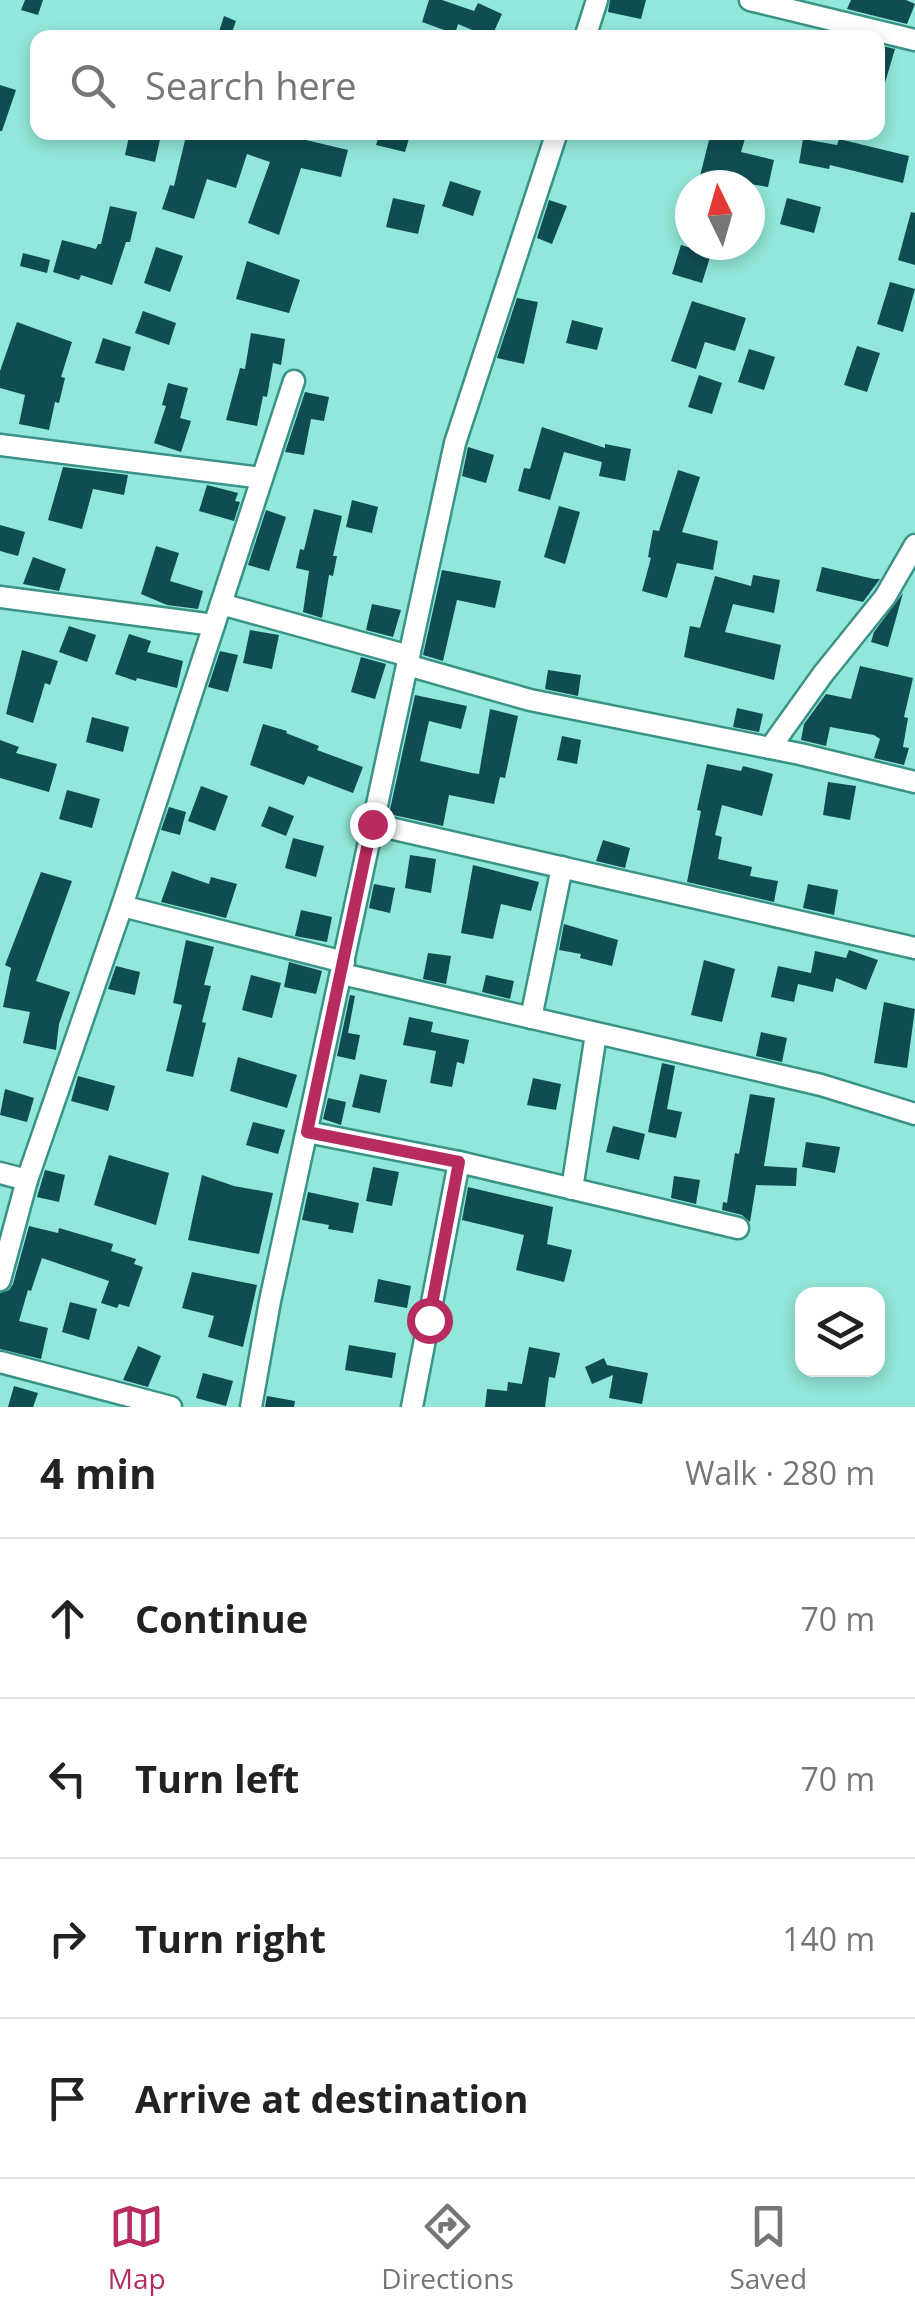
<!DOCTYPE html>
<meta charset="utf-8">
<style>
:root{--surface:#fff;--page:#f6f6f6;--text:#222;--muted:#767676;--line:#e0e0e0;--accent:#b72b61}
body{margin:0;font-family:"Open Sans",sans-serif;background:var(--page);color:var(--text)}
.controls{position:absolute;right:30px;bottom:30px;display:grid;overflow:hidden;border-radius:20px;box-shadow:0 5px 15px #0003}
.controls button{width:90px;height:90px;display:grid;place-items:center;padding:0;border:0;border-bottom:2px solid var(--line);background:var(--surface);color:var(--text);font:50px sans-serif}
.compass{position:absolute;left:675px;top:170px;width:90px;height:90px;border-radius:50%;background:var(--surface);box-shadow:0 5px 15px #0003;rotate:355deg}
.stop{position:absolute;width:30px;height:30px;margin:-22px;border:8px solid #b72b61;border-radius:50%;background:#fff}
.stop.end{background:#b72b61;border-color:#fff;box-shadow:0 2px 10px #0008}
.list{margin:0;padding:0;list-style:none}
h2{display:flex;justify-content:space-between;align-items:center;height:130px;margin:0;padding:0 40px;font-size:42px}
h2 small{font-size:32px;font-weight:400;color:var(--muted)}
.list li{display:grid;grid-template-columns:65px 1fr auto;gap:30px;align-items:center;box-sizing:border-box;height:160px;padding:0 40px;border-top:2px solid var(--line)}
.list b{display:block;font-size:38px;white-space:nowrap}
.list em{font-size:32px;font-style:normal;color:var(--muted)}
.icon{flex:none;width:55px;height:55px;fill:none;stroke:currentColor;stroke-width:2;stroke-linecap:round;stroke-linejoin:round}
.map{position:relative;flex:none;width:915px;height:1407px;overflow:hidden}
.search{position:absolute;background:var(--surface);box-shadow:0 5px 15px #0003;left:30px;right:30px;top:30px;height:110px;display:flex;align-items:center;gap:25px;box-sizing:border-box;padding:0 35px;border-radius:20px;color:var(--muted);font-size:38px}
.sheet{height:770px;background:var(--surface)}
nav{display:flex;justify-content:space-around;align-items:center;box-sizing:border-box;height:140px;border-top:2px solid var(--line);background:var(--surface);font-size:28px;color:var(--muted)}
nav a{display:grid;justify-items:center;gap:5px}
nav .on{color:var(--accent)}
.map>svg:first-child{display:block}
</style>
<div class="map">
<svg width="915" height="1407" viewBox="0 0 915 1407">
<rect width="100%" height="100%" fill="#91e7d9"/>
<g fill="#104d52">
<polygon points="25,0 43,0 38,15 21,10"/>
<polygon points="429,0 442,0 474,11 478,3 502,14 491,38 458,24 455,34 422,22"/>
<polygon points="610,0 646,0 641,19 608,12"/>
<polygon points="851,0 906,0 915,4 907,24 847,9"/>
<polygon points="224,16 236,21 230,38 217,38"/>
<polygon points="878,45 895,49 881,96 878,95"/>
<polygon points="0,85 16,90 2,131 0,131"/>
<polygon points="130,132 161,135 155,162 125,155"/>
<polygon points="187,132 290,132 307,137 306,140 348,150 341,177 301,168 279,235 248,223 270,162 247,154 236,188 207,179 194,219 162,209 170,185 174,186"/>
<polygon points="380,132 411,132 405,152 376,145"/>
<polygon points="711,132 747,132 741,152 774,160 768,187 700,176"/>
<polygon points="803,139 837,145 839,139 909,156 903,183 830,165 829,169 799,163"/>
<polygon points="450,181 481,191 473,216 442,206"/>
<polygon points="393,198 425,205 418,234 386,227"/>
<polygon points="787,198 821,207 814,233 780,224"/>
<polygon points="549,200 567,206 552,244 537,238"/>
<polygon points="110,206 137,212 130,242 126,242 112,285 81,275 79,280 53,272 62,240 96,249 98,244 101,244"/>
<polygon points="911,212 915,213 915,265 898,260"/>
<polygon points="681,245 711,254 702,283 672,274"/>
<polygon points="156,247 183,256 170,292 144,283"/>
<polygon points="23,253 50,260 47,273 20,266"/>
<polygon points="247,261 300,280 289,313 236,299"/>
<polygon points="890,282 915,289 903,332 877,324"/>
<polygon points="517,298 538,302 524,364 497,358"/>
<polygon points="692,301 746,318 735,351 705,342 696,369 671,361"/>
<polygon points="143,311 176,323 169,345 135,333"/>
<polygon points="572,320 603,328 597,350 566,343"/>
<polygon points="17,322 72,342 61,377 65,378 59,403 55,402 49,430 19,424 25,395 0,388 0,371"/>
<polygon points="251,333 285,339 281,365 273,363 267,397 263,396 257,426 226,420 240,368 245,369"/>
<polygon points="103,338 131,347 124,371 95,363"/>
<polygon points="857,346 880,353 867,392 844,385"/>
<polygon points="749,349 775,357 764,390 738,382"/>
<polygon points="699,375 722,383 712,414 688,407"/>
<polygon points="168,383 188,388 180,418 191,421 181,452 154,443 166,406 162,405"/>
<polygon points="305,392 329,397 324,421 311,419 304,455 285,452"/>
<polygon points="542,427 605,448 605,444 631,449 625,481 599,476 602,462 564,452 550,500 518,491 524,468 530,469"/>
<polygon points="468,447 494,455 486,483 462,476"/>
<polygon points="63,467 128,475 124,495 93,489 82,529 48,520"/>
<polygon points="678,470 700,477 682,532 718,541 713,570 677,563 667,598 642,591 651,558 648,557 653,530 659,531"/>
<polygon points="207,485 238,493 235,501 240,502 234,521 199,511"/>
<polygon points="352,500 378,507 372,533 346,527"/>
<polygon points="559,506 580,512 565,564 544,557"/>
<polygon points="314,509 342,516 333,556 337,556 333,576 329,575 322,618 303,612 309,571 296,568 300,549 304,550"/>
<polygon points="266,510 286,517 269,571 248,565"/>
<polygon points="0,525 25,532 18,556 0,551"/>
<polygon points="156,546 179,553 170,581 203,591 198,609 167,605 141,594"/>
<polygon points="33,557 66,569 59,591 23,584"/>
<polygon points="822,567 874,579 880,579 863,602 816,591"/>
<polygon points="442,570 501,581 495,608 457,600 443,661 423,655"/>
<polygon points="753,575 780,580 774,613 733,604 725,632 781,645 774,680 684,657 690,626 700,628 715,576 751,586"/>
<polygon points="903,593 888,647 871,642 874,632"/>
<polygon points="372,604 401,610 393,637 366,630"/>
<polygon points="69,626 96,635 87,662 59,652"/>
<polygon points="250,630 279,635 272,669 243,663"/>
<polygon points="129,634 151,641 147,652 183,661 177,688 137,678 136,681 115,674"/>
<polygon points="22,650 58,661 50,685 45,683 33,723 6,714"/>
<polygon points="220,651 238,655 228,692 208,687"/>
<polygon points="361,657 386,664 375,699 351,692"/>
<polygon points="860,666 913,678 904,717 908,718 903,747 909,748 904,765 874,758 880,739 874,735 830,727 826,746 801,740 804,724 826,694 851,699"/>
<polygon points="548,670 581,675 578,696 545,689"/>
<polygon points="415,695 467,706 461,729 429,721 420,761 472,773 479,774 490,709 518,716 505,778 500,777 494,804 449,795 443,826 389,814"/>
<polygon points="737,708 763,714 759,732 733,727"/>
<polygon points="92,717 129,727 123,752 86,742"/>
<polygon points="263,724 287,731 286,733 319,746 317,750 363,767 353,793 308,776 304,785 250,765"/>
<polygon points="562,736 581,740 577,764 557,760"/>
<polygon points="0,740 19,747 16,753 57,764 49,792 0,778"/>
<polygon points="707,764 741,771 743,766 773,774 762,816 722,805 715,835 722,837 718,859 752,867 750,876 778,881 774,902 687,882 701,811 697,810"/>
<polygon points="828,782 856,786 850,820 823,815"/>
<polygon points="201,786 228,796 215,831 188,821"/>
<polygon points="67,790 100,799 92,828 59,819"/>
<polygon points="269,806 294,816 286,836 261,826"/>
<polygon points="169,807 186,812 180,835 161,830"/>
<polygon points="293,838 324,846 316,877 285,868"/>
<polygon points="603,840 630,848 625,868 596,861"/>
<polygon points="410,855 436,859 431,893 405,888"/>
<polygon points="473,865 539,882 531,911 501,904 493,939 461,933"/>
<polygon points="172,871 209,884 211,877 237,884 226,918 161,902"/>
<polygon points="41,872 72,881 36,981 70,992 59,1024 56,1050 23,1043 30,1012 3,1007 11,968 5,965"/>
<polygon points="374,884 395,888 390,913 369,908"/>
<polygon points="808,884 838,890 834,915 803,908"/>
<polygon points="301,910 332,917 327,942 295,936"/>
<polygon points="564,924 618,940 612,966 580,958 581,954 559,950"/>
<polygon points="186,940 214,947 204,985 211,986 202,1022 206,1023 193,1077 166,1071 182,1005 173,1003"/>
<polygon points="849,950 878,960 866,990 836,978 833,992 798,984 794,1002 771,997 778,966 811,973 815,951 846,958"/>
<polygon points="428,953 451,956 446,984 423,979"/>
<polygon points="704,960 735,969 722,1022 691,1015"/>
<polygon points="289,962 322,971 316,994 284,987"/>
<polygon points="116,966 140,972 135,995 108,989"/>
<polygon points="251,975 281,983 272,1018 242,1010"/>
<polygon points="486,975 514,981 510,999 482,992"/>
<polygon points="350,995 355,996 348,1033 360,1035 355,1060 337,1056"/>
<polygon points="884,1002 915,1009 907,1068 874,1063"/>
<polygon points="409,1017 433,1022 431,1032 469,1040 464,1064 457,1062 452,1087 430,1083 436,1051 403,1045"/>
<polygon points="761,1032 787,1038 782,1062 756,1056"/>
<polygon points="238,1057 297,1075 287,1108 230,1091"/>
<polygon points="662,1063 675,1066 667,1109 682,1112 676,1138 648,1132"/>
<polygon points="360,1074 387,1080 380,1113 352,1107"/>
<polygon points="78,1076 115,1086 108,1111 71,1101"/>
<polygon points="533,1078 561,1084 556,1110 527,1105"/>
<polygon points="5,1089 34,1098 27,1122 0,1115"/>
<polygon points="750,1094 775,1098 764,1166 797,1168 796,1186 756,1185 750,1222 742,1215 722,1210 723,1202 727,1203 735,1153 739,1154"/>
<polygon points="328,1098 346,1102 341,1125 323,1119"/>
<polygon points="253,1122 285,1130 278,1154 246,1145"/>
<polygon points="613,1126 645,1134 639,1160 606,1152"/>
<polygon points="806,1142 840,1147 835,1173 802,1167"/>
<polygon points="109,1155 169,1173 156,1225 94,1205"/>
<polygon points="373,1167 399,1172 392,1206 366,1201"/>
<polygon points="45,1170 65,1175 59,1202 37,1197"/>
<polygon points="202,1175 234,1186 273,1193 259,1254 188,1240"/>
<polygon points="674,1176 700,1180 696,1204 671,1198"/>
<polygon points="468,1187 553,1207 547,1244 572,1250 564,1282 516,1270 524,1235 462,1220"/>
<polygon points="308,1192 359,1203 353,1233 328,1229 329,1225 302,1220"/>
<polygon points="29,1226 58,1233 59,1228 113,1244 111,1251 136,1259 134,1264 143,1267 129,1307 119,1304 117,1308 101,1303 109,1281 42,1258 31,1291 28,1290 19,1321 48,1328 41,1359 0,1349 0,1293 9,1290 13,1284"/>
<polygon points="192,1272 257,1285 243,1347 208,1337 214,1316 182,1308"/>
<polygon points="378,1279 411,1286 407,1308 374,1302"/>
<polygon points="70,1302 97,1309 89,1340 62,1332"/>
<polygon points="349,1345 396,1353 392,1378 345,1370"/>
<polygon points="138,1346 161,1356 148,1387 123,1380"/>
<polygon points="529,1347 560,1353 555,1378 549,1377 545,1407 485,1407 487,1389 507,1391 508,1382 522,1384"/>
<polygon points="604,1358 607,1365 648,1373 642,1404 609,1398 613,1375 592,1384 585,1367"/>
<polygon points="203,1373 233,1381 226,1406 196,1398"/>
<polygon points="14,1386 38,1393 33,1407 8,1407"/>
<polygon points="267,1396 295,1401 294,1407 265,1407"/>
</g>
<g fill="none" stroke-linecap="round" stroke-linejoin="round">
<g stroke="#3a9387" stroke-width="25">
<g id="minor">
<polyline points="750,0 915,40"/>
<polyline points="585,38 597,0"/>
<polyline points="0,445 262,478"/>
<polyline points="0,597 214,625"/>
<polyline points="221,604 409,656"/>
<polyline points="407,665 530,700 800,754 915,782"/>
<polyline points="770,748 823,674 885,597 915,545"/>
<polyline points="372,824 915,948"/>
<polyline points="122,906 344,962"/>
<polyline points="342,974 821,1085 915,1114"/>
<polyline points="531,1018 562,867"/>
<polyline points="307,1132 459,1162 738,1228"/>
<polyline points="0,1173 27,1180"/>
<polyline points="572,1189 596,1034"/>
<polyline points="0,1280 27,1180 122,906 294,381"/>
<polyline points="0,1362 171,1407"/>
<polyline points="251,1407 270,1301 455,443 557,132"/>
<polyline points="412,1407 459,1162"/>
</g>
</g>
<use href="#minor" stroke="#fff" stroke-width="20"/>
</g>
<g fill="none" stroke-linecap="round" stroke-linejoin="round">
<polyline stroke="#b72b61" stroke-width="12" points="372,824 307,1132 459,1162 429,1320"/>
</g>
</svg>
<div class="controls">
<button><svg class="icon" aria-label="layers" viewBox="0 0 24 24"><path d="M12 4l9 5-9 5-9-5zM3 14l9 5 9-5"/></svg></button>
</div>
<svg class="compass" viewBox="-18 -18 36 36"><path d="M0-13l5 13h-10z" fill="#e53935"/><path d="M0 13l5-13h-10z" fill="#767676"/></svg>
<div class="stop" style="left:429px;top:1320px"></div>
<div class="stop end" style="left:372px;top:824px"></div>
<div class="search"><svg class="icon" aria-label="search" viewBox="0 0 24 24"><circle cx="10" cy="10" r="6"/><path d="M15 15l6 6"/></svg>Search here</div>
</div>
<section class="sheet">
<h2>4 min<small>Walk · 280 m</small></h2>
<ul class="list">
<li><svg class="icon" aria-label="ahead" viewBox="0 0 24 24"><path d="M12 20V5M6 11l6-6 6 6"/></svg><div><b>Continue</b></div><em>70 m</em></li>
<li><svg class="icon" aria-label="left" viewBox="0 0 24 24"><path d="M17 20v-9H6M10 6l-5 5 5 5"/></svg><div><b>Turn left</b></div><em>70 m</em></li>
<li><svg class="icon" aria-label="right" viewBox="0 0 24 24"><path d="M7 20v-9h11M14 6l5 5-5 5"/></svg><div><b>Turn right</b></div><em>140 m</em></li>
<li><svg class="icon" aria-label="arrive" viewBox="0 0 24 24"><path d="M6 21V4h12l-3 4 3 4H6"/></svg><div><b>Arrive at destination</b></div></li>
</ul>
</section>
<nav>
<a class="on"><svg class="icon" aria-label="map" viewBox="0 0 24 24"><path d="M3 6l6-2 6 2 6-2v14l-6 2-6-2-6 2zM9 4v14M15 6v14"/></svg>Map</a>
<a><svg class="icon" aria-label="directions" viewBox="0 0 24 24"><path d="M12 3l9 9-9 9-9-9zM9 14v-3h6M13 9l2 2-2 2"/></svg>Directions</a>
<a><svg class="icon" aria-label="saved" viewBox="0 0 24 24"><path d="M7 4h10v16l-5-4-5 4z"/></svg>Saved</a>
</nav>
